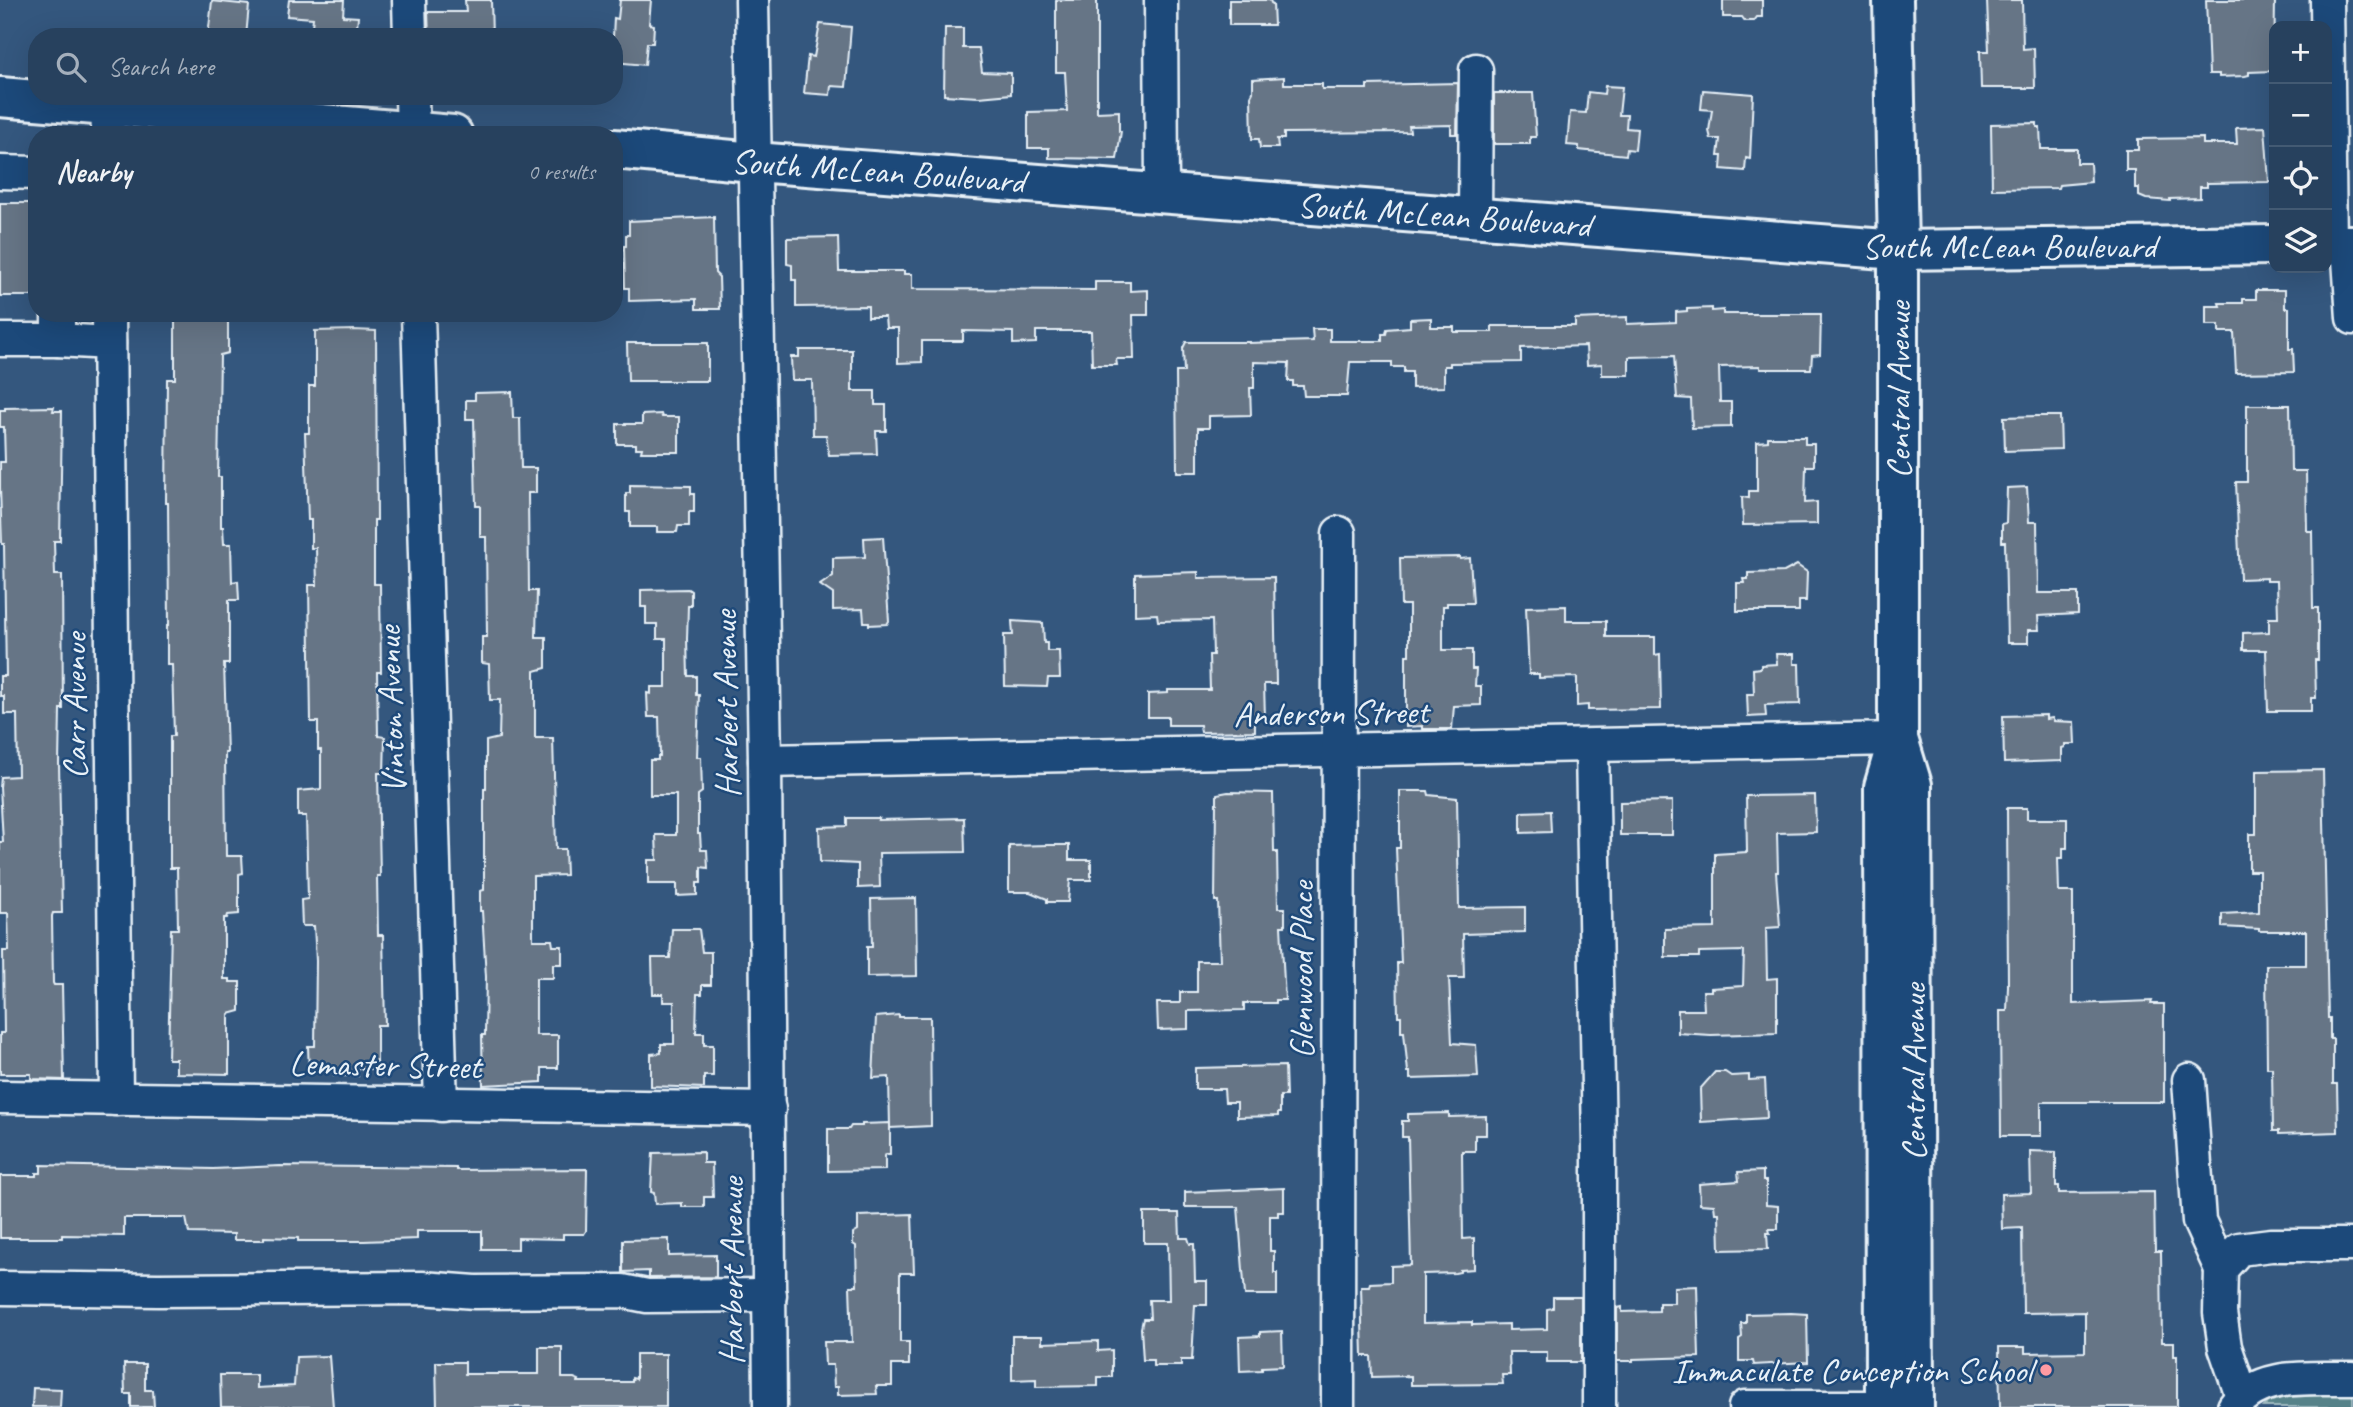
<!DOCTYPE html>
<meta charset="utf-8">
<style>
:root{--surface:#27415e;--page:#334c67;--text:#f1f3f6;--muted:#a4afbc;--line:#435a73}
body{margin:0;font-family:Caveat,sans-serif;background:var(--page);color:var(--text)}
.controls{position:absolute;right:21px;top:21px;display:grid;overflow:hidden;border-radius:14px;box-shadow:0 7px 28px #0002}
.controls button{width:63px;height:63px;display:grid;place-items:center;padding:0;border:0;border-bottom:2px solid var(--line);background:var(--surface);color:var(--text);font:35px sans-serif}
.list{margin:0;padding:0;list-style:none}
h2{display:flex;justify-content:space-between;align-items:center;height:91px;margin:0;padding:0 28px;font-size:30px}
h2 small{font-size:23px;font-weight:400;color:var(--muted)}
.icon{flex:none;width:38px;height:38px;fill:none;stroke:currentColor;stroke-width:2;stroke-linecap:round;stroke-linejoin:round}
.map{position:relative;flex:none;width:2353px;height:1407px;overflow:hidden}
.search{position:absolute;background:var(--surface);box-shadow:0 7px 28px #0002;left:28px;top:28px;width:595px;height:77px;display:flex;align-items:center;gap:18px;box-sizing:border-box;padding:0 24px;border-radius:28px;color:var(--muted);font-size:26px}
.panel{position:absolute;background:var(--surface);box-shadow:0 7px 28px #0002;left:28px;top:126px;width:595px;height:196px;border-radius:28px}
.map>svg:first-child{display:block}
</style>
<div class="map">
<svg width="2353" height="1407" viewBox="0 0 2353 1407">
<rect width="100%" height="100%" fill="#34577e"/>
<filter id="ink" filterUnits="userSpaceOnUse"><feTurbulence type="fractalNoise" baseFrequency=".0143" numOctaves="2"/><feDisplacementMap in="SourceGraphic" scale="14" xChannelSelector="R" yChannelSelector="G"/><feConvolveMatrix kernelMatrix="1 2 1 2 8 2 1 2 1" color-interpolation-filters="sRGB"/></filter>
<g filter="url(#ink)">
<polygon fill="#578289" stroke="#a0bac0" stroke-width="2" points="2353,1393 2353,1407 2264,1407 2272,1398"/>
<g fill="#667586" stroke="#e8f1f8" stroke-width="2">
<polygon points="289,0 344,0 343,16 358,17 356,37 315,37 311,34 313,18 287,16"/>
<polygon points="465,0 491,0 492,37 429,37 428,12 466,12"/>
<polygon points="620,0 651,0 649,24 654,25 653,43 647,43 645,65 614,62 613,37 614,18 618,19"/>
<polygon points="1056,0 1097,0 1097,112 1119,111 1119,131 1121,131 1117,159 1049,158 1049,148 1028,148 1028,112 1067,111 1065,72 1056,72"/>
<polygon points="1229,0 1270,0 1271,3 1273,4 1274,25 1229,25"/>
<polygon points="1723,0 1762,0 1762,17 1757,17 1754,21 1745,21 1742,17 1723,17"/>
<polygon points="1987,0 2022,0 2023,49 2034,48 2035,88 1981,88 1980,51 1989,51"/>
<polygon points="2206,0 2275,0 2274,71 2249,72 2249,75 2245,76 2219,77 2219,74 2209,74"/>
<polygon points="212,1 249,5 246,37 208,37"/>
<polygon points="820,24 851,27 846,87 831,86 830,95 804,93 808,56 814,57"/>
<polygon points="945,28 963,28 963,48 979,48 982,72 1011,73 1011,94 979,97 944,95"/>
<polygon points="1284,77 1284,84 1322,84 1322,89 1367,89 1367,85 1458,83 1457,134 1451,134 1451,125 1409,126 1410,132 1284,133 1284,139 1277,139 1278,148 1260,148 1259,139 1252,139 1251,96 1253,92 1253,79"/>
<polygon points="1605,86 1622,87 1619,115 1627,115 1626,128 1637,129 1635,150 1627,149 1626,155 1579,150 1579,146 1567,145 1570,112 1586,113 1588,92 1604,94"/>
<polygon points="1703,90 1753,94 1750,159 1746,158 1745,171 1721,169 1722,156 1718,156 1720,139 1711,139 1709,131 1712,110 1701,109"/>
<polygon points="1494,93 1533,93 1536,137 1530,137 1530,144 1494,144"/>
<polygon points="2037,123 2037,127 2040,127 2041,149 2077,149 2077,163 2090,163 2091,182 2059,185 2058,188 1992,189 1991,124"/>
<polygon points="2265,127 2269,182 2207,183 2207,187 2200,187 2200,198 2170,199 2170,201 2146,199 2139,196 2139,188 2135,188 2135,170 2126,170 2126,150 2138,150 2138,139 2203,138 2203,144 2237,144 2236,128"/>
<rect x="0" y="203" width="37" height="93"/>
<polygon points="714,217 715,273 719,277 720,309 696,309 696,299 629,301 629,288 625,288 624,246 626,246 626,235 629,235 629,221"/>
<polygon points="838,237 839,271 904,271 904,274 912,274 912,289 1095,290 1095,282 1130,282 1130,291 1148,290 1148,315 1133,315 1134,359 1116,359 1117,365 1092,365 1091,331 1036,331 1036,343 1013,344 1013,332 963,331 963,341 922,341 922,362 898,363 898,328 886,328 885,317 868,317 868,306 796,307 796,280 792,280 792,265 787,264 787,238"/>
<polygon points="2256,290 2285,290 2285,308 2289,308 2289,349 2293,349 2294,372 2236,373 2234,332 2219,332 2219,325 2206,325 2206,306 2220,306 2219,303 2243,303 2243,299 2256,299"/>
<polygon points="1712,308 1712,311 1723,310 1723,314 1821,314 1820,354 1812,355 1811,369 1760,369 1760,366 1719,367 1720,402 1731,402 1731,427 1692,428 1691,399 1677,398 1674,356 1629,357 1629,375 1602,375 1602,364 1587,365 1586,346 1521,348 1521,362 1450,363 1450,366 1444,366 1444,387 1412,388 1412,372 1404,372 1404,367 1392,367 1392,362 1350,362 1347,396 1304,396 1303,386 1293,386 1293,381 1288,381 1289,363 1254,362 1254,388 1250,388 1251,415 1209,416 1209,428 1198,428 1198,472 1177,472 1176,372 1184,372 1183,348 1186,342 1249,342 1249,343 1313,341 1312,329 1330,329 1330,341 1382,341 1382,334 1386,334 1387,329 1410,327 1410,319 1431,318 1431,327 1454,327 1454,332 1492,332 1492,326 1575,326 1575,319 1627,317 1627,324 1676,322 1676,312 1687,311 1687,309"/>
<polygon points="177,313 194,313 194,318 228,319 228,353 220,355 218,477 221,477 221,527 223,527 224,544 231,544 232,582 238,581 239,600 229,600 229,664 224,664 227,753 225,753 226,856 242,856 243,873 239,874 239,914 228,915 227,918 224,918 224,979 230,979 230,982 240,982 240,1011 229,1014 229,1074 176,1073 176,1059 168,1059 171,929 178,929 177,868 170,868 170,736 174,736 172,665 167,665 167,625 169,625 168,503 166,503 167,379 175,379 175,317 177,317"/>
<polygon points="354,330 376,331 377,520 374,520 374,584 380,584 381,672 377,672 378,736 385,737 384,773 378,773 380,876 377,876 378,935 383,935 385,1025 377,1025 377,1069 358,1069 358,1076 334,1076 334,1072 309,1072 308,1046 315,1046 316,961 314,926 302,926 301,900 308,899 306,816 298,816 298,791 321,789 321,750 318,750 318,722 311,722 309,585 317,585 316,548 311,548 311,520 308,520 305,433 309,433 309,386 315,386 315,331"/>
<polygon points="627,343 708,343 708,381 628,381"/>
<polygon points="799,350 852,350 852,391 875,391 875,405 886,405 886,431 876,431 877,454 829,455 826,435 813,435 812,380 792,380 791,357 799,357"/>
<polygon points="512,392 513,418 520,418 521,468 536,468 536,493 528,493 529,591 537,591 536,637 546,637 546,668 535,671 535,738 553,738 556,849 565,849 566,875 533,876 533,940 552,940 553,946 562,946 562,964 553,964 553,978 536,978 536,1035 558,1035 558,1068 542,1068 542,1082 483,1085 482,1035 485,1035 486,977 482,911 480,911 480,891 484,890 484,789 486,789 486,741 499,738 500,700 490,700 489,664 482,663 482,637 487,637 486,537 480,537 480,506 476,506 474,419 466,419 466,400 475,400 475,393"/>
<polygon points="2247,405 2290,405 2291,471 2306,471 2307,531 2312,531 2313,608 2318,608 2318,660 2315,660 2316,698 2311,698 2311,711 2268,711 2266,650 2243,650 2243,633 2269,632 2269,618 2278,618 2277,581 2267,581 2267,578 2240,579 2236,482 2247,482"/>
<polygon points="54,407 53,411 62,411 60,541 54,541 55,575 62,575 63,709 60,709 59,764 62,913 53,913 52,916 53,983 54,985 62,985 64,1080 31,1079 31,1074 0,1074 0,1033 4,1033 3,951 9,951 8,913 0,913 0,842 3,842 0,787 1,777 18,776 17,714 4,714 4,696 0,696 0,676 6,676 4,544 2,544 0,488 0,462 5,462 4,427 0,427 0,410 5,410 5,408"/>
<polygon points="661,414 662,417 679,417 679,452 641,452 642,448 636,448 636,444 617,444 617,424 642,424 642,415"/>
<polygon points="2037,416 2060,416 2061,449 2005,451 2004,417"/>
<polygon points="1768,437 1805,437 1805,444 1814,444 1814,466 1806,466 1805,503 1817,502 1817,524 1743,525 1742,497 1749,498 1749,491 1757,491 1757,442 1768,441"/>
<polygon points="630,485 691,486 691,494 694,494 694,512 689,512 689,526 678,526 677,532 657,532 657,527 630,527 630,512 626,512 626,493 630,493"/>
<polygon points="2027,487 2029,522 2037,522 2038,593 2078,593 2078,614 2038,616 2039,630 2028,630 2028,643 2007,643 2005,542 2002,542 2002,524 2006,523 2007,488"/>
<polygon points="883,537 889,621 887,624 869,625 869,622 864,622 863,609 833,610 833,594 820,585 833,576 833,558 865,557 864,538"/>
<polygon points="1460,557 1460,559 1470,558 1473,603 1447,603 1447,606 1443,606 1443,650 1472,650 1472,669 1476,669 1475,686 1481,686 1481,705 1454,706 1452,729 1422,729 1422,726 1406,727 1406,655 1409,655 1409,605 1401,605 1400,558"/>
<polygon points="1797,565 1807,572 1806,601 1799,601 1799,611 1737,611 1737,583 1744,583 1743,579 1748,579 1748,573 1784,572"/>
<polygon points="1198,572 1198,578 1274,577 1276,684 1264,684 1265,718 1255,718 1255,731 1201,732 1200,725 1168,725 1168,717 1148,717 1148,694 1168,693 1168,690 1210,690 1209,655 1213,655 1212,620 1158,621 1157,614 1135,615 1135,574"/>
<polygon points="688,589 691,591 691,606 688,606 687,639 688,676 696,676 696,695 699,695 697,757 701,757 702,792 698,795 698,834 700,834 701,850 707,850 708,868 701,867 701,883 697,883 697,895 677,896 677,884 648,884 648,860 657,860 656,835 676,835 676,795 650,795 650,760 658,760 658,756 660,756 659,717 648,717 647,693 651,694 651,687 666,687 666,639 657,639 657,624 646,624 646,607 641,607 641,590"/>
<polygon points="1566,606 1566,621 1606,621 1606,637 1655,637 1655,655 1660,654 1661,709 1588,710 1588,705 1577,706 1577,677 1539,678 1539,674 1529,674 1526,607"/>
<polygon points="1012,621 1043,623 1044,643 1047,643 1047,651 1059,651 1060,678 1048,678 1047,687 1005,686 1004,635 1013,635"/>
<polygon points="1776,654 1794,654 1794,664 1799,664 1800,704 1765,705 1766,716 1748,717 1747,694 1754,694 1753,669 1761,668 1761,665 1777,664"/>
<polygon points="2046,715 2046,719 2053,718 2053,721 2074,722 2075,744 2065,744 2065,747 2062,748 2062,761 2004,763 2003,716"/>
<polygon points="2323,770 2328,1018 2330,1018 2330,1039 2333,1039 2333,1084 2337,1084 2338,1132 2279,1134 2279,1131 2273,1131 2272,1068 2267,1068 2266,965 2306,965 2306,931 2259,931 2259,929 2222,927 2222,914 2259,912 2259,871 2249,871 2249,834 2256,834 2256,771"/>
<polygon points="1400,791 1428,791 1429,795 1457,798 1459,908 1525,907 1525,932 1463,934 1464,978 1449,978 1452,1043 1476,1045 1478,1077 1410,1079 1410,1072 1408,1072 1404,1032 1401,1032 1401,1016 1398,1016 1397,963 1401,963 1396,848 1400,848"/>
<polygon points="1228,792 1273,793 1274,852 1277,852 1278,908 1285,908 1285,926 1281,926 1285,1000 1276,1000 1276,1003 1244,1003 1244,1010 1188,1011 1188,1029 1158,1030 1157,1003 1180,1003 1180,992 1197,992 1197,961 1220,961 1218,901 1215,901 1216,803 1217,803 1217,794"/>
<polygon points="1815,795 1816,832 1777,833 1778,872 1776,872 1780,927 1766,928 1767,979 1777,978 1777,1033 1711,1035 1678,1033 1678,1010 1704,1010 1703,991 1711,991 1711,988 1743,986 1744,951 1699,952 1699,957 1665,957 1665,929 1715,928 1715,854 1747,852 1746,796"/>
<polygon points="1672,801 1672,835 1620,835 1620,802"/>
<polygon points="2007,808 2027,808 2027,819 2067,819 2067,848 2063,848 2063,858 2058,858 2059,892 2073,892 2073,1004 2152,1001 2151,1004 2164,1004 2164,1102 2041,1102 2041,1136 2001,1136 2000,1011 2007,1011 2008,986"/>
<polygon points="1550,811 1551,832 1521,833 1521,812"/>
<polygon points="847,818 879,818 878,820 964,818 965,852 879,853 880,887 858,888 858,864 820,862 819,827 847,826"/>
<polygon points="1049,845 1069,845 1069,860 1091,860 1091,880 1070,880 1068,902 1047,902 1047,899 1030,892 1009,892 1009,846"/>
<polygon points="916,898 917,976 867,977 867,947 872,947 871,899"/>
<polygon points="672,929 699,929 702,952 711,952 711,985 702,985 702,994 697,994 696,1033 704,1033 704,1045 713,1045 713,1076 704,1076 704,1088 651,1086 651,1054 661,1053 661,1044 674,1044 674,1002 663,1002 663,994 653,994 652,958 670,958"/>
<polygon points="899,1015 899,1017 930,1017 931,1126 890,1128 889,1077 873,1078 876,1017"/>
<polygon points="1285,1066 1286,1096 1280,1096 1280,1113 1278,1113 1278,1116 1237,1117 1237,1102 1225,1102 1224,1089 1195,1089 1195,1068"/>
<polygon points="1715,1072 1725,1072 1731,1076 1749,1075 1749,1080 1765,1079 1767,1118 1701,1122 1700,1089"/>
<polygon points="1449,1113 1449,1117 1486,1116 1486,1135 1475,1135 1475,1151 1462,1151 1463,1239 1474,1238 1474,1269 1460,1270 1460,1272 1455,1273 1423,1274 1423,1323 1472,1322 1472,1325 1509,1324 1509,1330 1547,1329 1547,1309 1553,1308 1553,1297 1581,1297 1581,1362 1547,1362 1547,1352 1509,1352 1510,1375 1502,1375 1503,1384 1411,1385 1411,1376 1372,1377 1371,1356 1363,1356 1361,1286 1369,1286 1370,1283 1391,1282 1391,1266 1411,1265 1408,1137 1402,1137 1402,1121 1408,1121 1408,1114"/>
<polygon points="890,1123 890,1154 886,1154 885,1156 885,1170 828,1171 828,1129 849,1129 851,1126 862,1126 862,1124"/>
<polygon points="2030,1151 2056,1152 2056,1186 2059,1186 2059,1193 2154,1192 2155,1251 2161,1251 2162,1342 2174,1342 2174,1356 2177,1356 2177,1407 2000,1407 1999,1347 2025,1347 2025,1353 2085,1352 2085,1312 2023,1313 2022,1228 2002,1229 2001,1194 2031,1193"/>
<polygon points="703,1152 703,1163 712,1163 713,1197 704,1197 704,1207 682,1207 682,1203 655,1204 654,1193 651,1192 653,1153"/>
<polygon points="41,1165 213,1169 280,1166 456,1168 456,1170 587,1169 586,1231 584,1234 563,1234 563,1239 518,1238 518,1249 482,1249 482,1231 417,1231 417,1239 364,1241 298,1241 298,1238 264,1237 264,1240 234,1240 234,1234 189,1233 186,1218 124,1218 124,1236 62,1235 62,1238 0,1238 0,1176 36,1176 36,1173 41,1173"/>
<polygon points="1763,1171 1763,1181 1766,1181 1766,1205 1778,1206 1778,1229 1769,1229 1770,1233 1767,1233 1768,1249 1720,1250 1719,1213 1715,1213 1714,1205 1700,1204 1699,1184 1739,1181 1738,1172"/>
<polygon points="1284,1188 1284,1212 1278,1212 1278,1216 1270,1216 1270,1251 1274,1251 1274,1273 1277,1273 1277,1295 1245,1295 1238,1207 1185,1207 1185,1192"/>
<polygon points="1144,1213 1179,1213 1180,1238 1188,1238 1190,1244 1194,1244 1195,1281 1207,1281 1207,1305 1195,1305 1192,1360 1181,1360 1181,1366 1153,1366 1153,1360 1143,1360 1141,1328 1143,1319 1150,1319 1149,1300 1169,1300 1168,1243 1144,1243"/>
<polygon points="912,1214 914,1273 900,1273 900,1342 909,1342 909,1365 892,1365 892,1386 876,1386 877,1394 838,1395 838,1387 834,1387 833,1365 825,1365 824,1342 852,1342 850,1286 857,1286 856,1246 853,1244 853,1233 858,1230 858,1216"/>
<polygon points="669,1239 669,1256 716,1255 716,1277 649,1278 649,1271 623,1272 623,1240"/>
<polygon points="1697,1286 1699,1357 1633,1359 1633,1361 1617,1361 1617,1308 1622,1307 1622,1312 1659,1311 1659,1303 1674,1303 1674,1287"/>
<polygon points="1791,1313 1807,1314 1808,1362 1754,1365 1753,1361 1739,1361 1739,1339 1742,1337 1741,1323 1746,1323 1746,1314"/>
<polygon points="1282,1331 1283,1366 1262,1367 1262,1370 1240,1371 1239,1337 1260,1336 1260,1332"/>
<polygon points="1012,1336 1042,1336 1042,1343 1098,1341 1098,1351 1112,1350 1112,1377 1098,1377 1098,1386 1036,1387 1036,1379 1012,1380"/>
<polygon points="539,1347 562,1347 562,1378 574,1378 579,1380 578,1382 632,1382 632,1378 636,1379 636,1354 666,1354 666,1407 437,1407 436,1362 465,1362 465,1374 539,1374"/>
<polygon points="329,1356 333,1407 221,1407 220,1375 257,1375 257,1388 294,1386 296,1357"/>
<polygon points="124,1364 145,1364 145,1390 153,1390 154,1407 131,1407 131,1394 125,1394"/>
<polygon points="33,1388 61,1389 60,1407 32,1407"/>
</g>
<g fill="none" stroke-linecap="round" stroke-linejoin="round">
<g stroke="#e8f1f8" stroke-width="37">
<g id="minor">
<polyline points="409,0 410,37"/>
<polyline points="752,0 765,761 770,1407"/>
<polyline points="1161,0 1162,193"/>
<polyline points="2327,0 2330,245"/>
<polyline points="412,96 413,135"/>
<polyline points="107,105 108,135"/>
<polyline points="0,172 37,173"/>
<polyline points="1475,217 1476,70"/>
<polyline points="2348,244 2353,318"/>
<polyline points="58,313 58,340 109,343"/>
<polyline points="109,313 116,1099"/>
<polyline points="418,313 441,1105"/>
<polyline points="0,340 58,340"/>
<polyline points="1592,746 1599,1145 1599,1407"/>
<polyline points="765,761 1898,739"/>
<polyline points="2189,1080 2199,1221 2221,1269"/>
<polyline points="0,1097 769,1109"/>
<polyline points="0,1288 158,1290 422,1288 475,1292 622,1291 647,1296 770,1295"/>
<polyline points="2242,1396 2225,1347 2220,1313 2221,1269 2239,1249 2271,1245 2353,1245"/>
<polyline points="1338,1407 1339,533"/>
<polyline points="1745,1407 1888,1407"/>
<path d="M2234,1407C2260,1371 2313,1379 2353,1378"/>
</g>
</g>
<g stroke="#e8f1f8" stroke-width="44">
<g id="major">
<polyline points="0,97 453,135"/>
<polyline points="614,149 754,162 1898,250 2274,245"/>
<polyline points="2327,245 2353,245"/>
<polyline points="1898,739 1912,785 1914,1407"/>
<polyline points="1885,1407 1884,787 1898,739 1898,250 1893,0"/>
</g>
</g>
<use href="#minor" stroke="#1f4a7a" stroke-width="32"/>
<use href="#major" stroke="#1f4a7a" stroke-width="38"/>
</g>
</g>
<circle fill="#ff9aa2" stroke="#1f4a7a" stroke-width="2.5" cx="2046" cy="1370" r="7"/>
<g text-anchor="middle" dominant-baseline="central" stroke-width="5" stroke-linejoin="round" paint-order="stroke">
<g font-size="35" fill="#e8f1f8" stroke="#1f4a7a">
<text transform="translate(878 171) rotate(4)">South McLean Boulevard</text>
<text transform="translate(1444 215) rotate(4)">South McLean Boulevard</text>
<text x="2009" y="246">South McLean Boulevard</text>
<text transform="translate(1898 390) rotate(-90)">Central Avenue</text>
<text transform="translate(726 704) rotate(-91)">Harbert Avenue</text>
<text transform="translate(74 706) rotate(-90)">Carr Avenue</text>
<text transform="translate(391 710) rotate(-92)">Vinton Avenue</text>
<text transform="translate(1331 713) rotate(-1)">Anderson Street</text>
<text transform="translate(1301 970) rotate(-90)">Glenwood Place</text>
<text transform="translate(385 1065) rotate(1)">Lemaster Street</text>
<text transform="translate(1913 1072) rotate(-90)">Central Avenue</text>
<text transform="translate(731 1271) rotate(-90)">Harbert Avenue</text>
</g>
<g font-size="35" fill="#e8f1f8" stroke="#1f4a7a" text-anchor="end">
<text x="2032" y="1370">Immaculate Conception School</text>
</g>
</g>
</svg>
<div class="controls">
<button>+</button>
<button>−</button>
<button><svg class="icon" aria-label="locate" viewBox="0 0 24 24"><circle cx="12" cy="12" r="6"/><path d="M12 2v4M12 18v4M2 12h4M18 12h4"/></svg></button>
<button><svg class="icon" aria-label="layers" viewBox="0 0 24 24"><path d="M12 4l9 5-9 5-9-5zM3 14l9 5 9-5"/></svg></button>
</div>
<div class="search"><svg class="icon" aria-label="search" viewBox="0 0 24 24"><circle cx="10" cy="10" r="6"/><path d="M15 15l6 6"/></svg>Search here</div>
<section class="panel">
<h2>Nearby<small>0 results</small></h2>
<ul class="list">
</ul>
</section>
</div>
